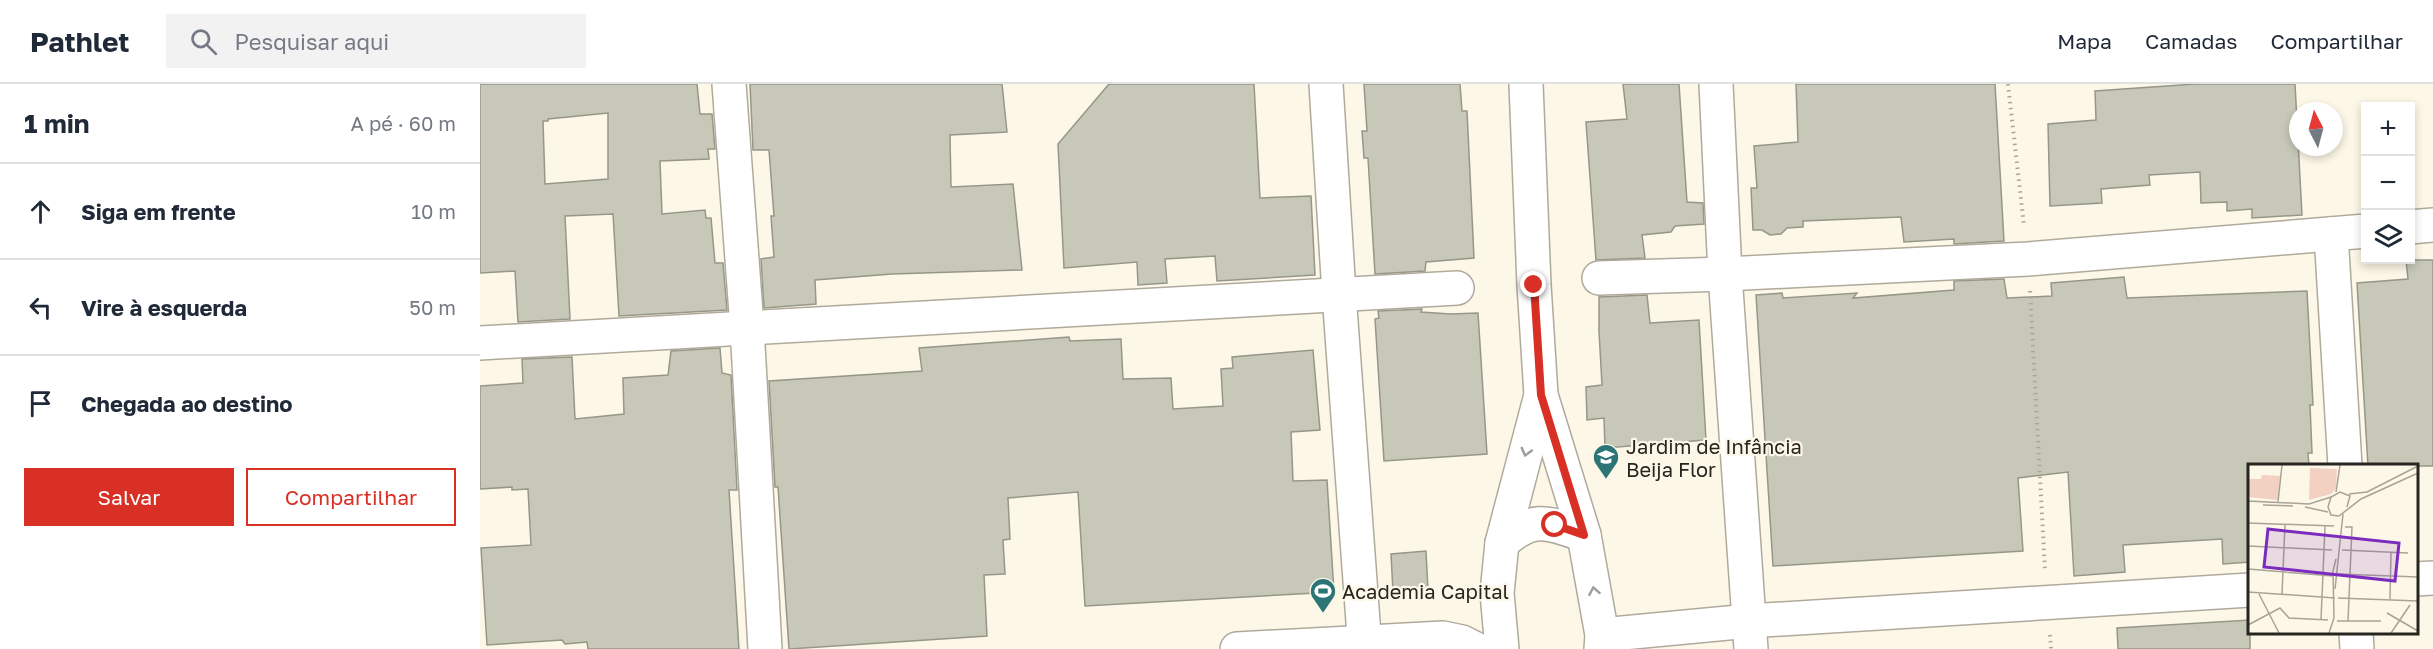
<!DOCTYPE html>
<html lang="pt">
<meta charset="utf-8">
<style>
:root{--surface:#fff;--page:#f2f2f3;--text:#1f2937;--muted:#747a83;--line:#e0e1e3;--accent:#d93025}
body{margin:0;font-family:"Golos Text",sans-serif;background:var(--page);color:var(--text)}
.controls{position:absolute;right:18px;top:18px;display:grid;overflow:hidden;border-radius:0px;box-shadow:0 3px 9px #0003}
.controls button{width:54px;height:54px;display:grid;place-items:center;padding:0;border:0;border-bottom:2px solid var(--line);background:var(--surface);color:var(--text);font:30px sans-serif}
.compass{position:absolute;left:1809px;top:18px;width:54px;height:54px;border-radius:50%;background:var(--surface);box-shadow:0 3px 9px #0003;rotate:354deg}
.stop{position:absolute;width:18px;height:18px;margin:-14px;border:4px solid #d93025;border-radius:50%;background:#fff}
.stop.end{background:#d93025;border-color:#fff;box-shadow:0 2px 6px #0008}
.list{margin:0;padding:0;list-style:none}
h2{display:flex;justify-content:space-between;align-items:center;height:78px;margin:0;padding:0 24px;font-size:26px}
h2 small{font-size:20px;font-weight:400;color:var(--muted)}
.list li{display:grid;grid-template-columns:39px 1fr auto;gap:18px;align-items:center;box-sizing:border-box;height:96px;padding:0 24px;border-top:2px solid var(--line)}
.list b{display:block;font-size:22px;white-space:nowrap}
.list em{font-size:20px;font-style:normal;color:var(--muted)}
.actions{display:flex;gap:12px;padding:18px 24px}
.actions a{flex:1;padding:14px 0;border:2px solid var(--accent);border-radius:0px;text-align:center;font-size:21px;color:var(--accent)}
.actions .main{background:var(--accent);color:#fff}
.icon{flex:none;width:33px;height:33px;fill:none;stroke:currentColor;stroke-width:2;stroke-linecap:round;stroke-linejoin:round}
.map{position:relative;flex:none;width:1953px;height:565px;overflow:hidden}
header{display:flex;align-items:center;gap:36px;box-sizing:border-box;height:84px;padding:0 30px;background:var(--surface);border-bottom:2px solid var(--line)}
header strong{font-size:28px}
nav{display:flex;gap:33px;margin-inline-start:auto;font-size:21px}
.search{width:420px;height:54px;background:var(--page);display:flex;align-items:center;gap:15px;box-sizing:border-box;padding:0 21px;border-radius:0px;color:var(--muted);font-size:22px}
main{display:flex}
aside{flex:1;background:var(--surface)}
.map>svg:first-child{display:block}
</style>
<header>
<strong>Pathlet</strong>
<div class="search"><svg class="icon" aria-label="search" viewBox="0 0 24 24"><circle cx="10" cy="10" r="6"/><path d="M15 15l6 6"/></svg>Pesquisar aqui</div>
<nav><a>Mapa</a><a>Camadas</a><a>Compartilhar</a></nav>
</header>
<main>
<aside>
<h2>1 min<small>A pé · 60 m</small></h2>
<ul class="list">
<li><svg class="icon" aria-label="ahead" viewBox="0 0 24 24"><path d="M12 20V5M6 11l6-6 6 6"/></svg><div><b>Siga em frente</b></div><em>10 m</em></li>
<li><svg class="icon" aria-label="left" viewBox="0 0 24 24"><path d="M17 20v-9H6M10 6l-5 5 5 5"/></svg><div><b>Vire à esquerda</b></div><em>50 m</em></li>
<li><svg class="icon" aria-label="arrive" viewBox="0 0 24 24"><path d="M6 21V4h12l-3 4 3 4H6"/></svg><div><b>Chegada ao destino</b></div></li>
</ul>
<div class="actions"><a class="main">Salvar</a><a>Compartilhar</a></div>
</aside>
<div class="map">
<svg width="1953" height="565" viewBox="0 0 1953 565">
<rect width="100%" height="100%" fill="#fdf7e7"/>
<g fill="#c7c8b8" stroke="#959788" stroke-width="1.5" fill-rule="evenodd">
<path d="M0,0H217L220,30H232L235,65H228L229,75L180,77L182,130L225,126L226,134H231L235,179H243L247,226L139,232L133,130L85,132L90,235L38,238L35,187L0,189ZM128,29V95L65,100L63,37H68V35Z"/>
<polygon points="270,0 522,0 527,48 470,51 471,103 533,100 542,186 412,190 335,196 336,220 284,224 281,175 294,173 291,132 294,132 289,66 273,66"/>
<polygon points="629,0 774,0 780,114 831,112 835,191 737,197 735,172 685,175 687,199 658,201 657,178 584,184 578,60"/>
<polygon points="884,0 980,0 982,27 987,27 994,174 946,178 945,187 895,190 888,74 884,74 882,47 887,47"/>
<polygon points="1143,0 1199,0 1207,118 1223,119 1224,140 1195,142 1191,148 1162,151 1165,174 1116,176 1106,38 1147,35"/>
<polygon points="1316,0 1515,0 1524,157 1474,160 1474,155 1424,158 1421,133 1323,137 1323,143 1307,144 1301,150 1290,151 1282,146 1273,146 1271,104 1277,104 1274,62 1318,58"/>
<polygon points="1715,0 1815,0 1822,131 1772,134 1772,125 1747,127 1747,118 1721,119 1720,88 1669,91 1670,101 1621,105 1622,119 1570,122 1568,40 1616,36 1615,7"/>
<polygon points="1926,176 1953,176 1953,382 1888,382 1877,199 1928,195"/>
<polygon points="1644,193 1647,214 1827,207 1833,321 1830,321 1832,369 1828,369 1829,382 1770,382 1770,478 1743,480 1742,455 1643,461 1645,488 1594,492 1588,388 1538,394 1543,467 1293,482 1276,211 1302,209 1303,214 1377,209 1373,214 1474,206 1474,197 1524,195 1527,214 1572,212 1571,199"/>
<polygon points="1167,211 1170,239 1219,236 1226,356 1125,364 1124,334 1107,336 1106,303 1122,301 1119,247 1119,213"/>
<polygon points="942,225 941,228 970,230 998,229 1007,370 904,377 895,235 899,234 898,227"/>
<polygon points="589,253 590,257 641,255 643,295 691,294 693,325 743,322 741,285 753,284 752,273 833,266 840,346 811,348 813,397 847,396 854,508 605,522 598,408 528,414 530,455 523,456 525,490 504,491 507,552 309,565 298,403 295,403 289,297 442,287 439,264"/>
<polygon points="240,264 242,289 251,291 257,406 249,406 259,565 108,565 107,558 85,560 82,556 7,561 1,464 51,461 48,405 32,406 32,403 0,405 0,302 43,299 42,275 92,273 95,335 144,330 143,294 188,291 191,267"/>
<polygon points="946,467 948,506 913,508 911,470"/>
<polygon points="1770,536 1770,565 1638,565 1637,544"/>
</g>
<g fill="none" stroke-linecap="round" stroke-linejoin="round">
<g stroke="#b0aa9c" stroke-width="36">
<g id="minor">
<polyline points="249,0 267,243 285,565"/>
<polyline points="846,0 859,210 885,565"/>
<polyline points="1046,0 1054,201 1061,311 1104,451 1122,551 1121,565"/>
<polyline points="1236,0 1245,190 1271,565"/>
<polyline points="1930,143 1953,141"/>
<polyline points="1851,150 1865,382"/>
<polyline points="1119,194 1245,190 1548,175 1886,147"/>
<polyline points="0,259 977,204"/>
<path d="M1022,459C1053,431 1067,438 1104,451"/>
<polyline points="1936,495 1953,494"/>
<polyline points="1876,548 1877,565"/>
<polyline points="1122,551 1269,537 1770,506"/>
<polyline points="757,565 963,554 982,558 996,565"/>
<polyline points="1022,565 1017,509 1022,459 1061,311"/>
</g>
</g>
<g stroke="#aba69a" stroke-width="4" stroke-dasharray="1.5 4.5" stroke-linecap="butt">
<polyline points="1528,0 1544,142"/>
<polyline points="1550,207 1565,487"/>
<polyline points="1570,551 1571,565"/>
</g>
<use href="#minor" stroke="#fff" stroke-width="33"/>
</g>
<defs><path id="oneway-chevron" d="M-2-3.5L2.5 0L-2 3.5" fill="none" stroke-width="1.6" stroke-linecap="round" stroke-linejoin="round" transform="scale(1.5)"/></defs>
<g stroke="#9e9d9a">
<use href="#oneway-chevron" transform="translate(1046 368) rotate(105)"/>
<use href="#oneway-chevron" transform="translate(1114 507) rotate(-100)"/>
</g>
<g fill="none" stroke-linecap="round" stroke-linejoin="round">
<polyline stroke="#d93025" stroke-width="8" points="1054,201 1061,311 1104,451 1075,441"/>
</g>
<defs>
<g id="school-pin" transform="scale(1.35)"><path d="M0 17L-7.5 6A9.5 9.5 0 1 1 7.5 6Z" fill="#2b7577" stroke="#fdf7e7"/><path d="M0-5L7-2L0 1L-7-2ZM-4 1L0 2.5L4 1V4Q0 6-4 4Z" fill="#fff"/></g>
<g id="stadium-pin" transform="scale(1.35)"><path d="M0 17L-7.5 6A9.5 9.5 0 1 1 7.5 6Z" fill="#2b7577" stroke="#fdf7e7"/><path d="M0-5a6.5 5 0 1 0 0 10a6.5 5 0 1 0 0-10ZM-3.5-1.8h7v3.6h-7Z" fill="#fff"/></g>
</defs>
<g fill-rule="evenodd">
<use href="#school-pin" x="1126" y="373"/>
<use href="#stadium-pin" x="843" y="507"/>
</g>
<g text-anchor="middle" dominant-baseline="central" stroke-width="4.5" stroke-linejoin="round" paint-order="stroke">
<g font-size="20" fill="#27251f" stroke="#fdf7e7" text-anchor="start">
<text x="1146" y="362">Jardim de Infância<tspan x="1146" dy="23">Beija Flor</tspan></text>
<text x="862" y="507">Academia Capital</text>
</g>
</g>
<g transform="translate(1768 380)">
<rect width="170" height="170" fill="#fdf7e7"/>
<path d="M62,4L89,5L88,24L83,30L61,36ZM14,11L32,12L30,36L0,33V15H13Z" fill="#f2d0c2"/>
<path fill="none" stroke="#a7a397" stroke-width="1.5" d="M88,28L92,1M101,30L119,28L170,2M0,37L61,40L83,33M30,38L34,1M15,41L45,42M57,43L80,48M99,43L102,32L92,28L83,33L80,43L83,51L91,52L113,35L170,9M0,59L86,62M97,63H104L100,157M0,82L84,86M94,86L160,89M0,105L85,112M91,110L170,113M87,125L95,50M0,128L87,134M11,130L31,169M34,130L37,60M90,134L170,137M142,135L143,88M139,149L170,167M73,156L77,62M89,157H133M0,161L32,144L41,154L80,156M81,169L86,154L85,107L88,95M143,169L162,141"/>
<path fill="#7b2cbf" fill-opacity="0.15" stroke="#7b2cbf" stroke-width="3" d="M20,65L151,79L147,117L16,103Z"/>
<rect width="170" height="170" fill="none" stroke="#27251f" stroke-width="3"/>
</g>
</svg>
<div class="controls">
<button>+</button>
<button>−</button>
<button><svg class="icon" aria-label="layers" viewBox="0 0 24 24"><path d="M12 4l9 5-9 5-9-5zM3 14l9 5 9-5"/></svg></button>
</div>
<svg class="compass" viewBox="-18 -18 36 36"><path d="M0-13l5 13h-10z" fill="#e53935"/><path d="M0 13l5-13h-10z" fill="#747a83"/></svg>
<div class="stop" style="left:1075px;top:441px"></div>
<div class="stop end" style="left:1054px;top:201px"></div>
</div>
</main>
